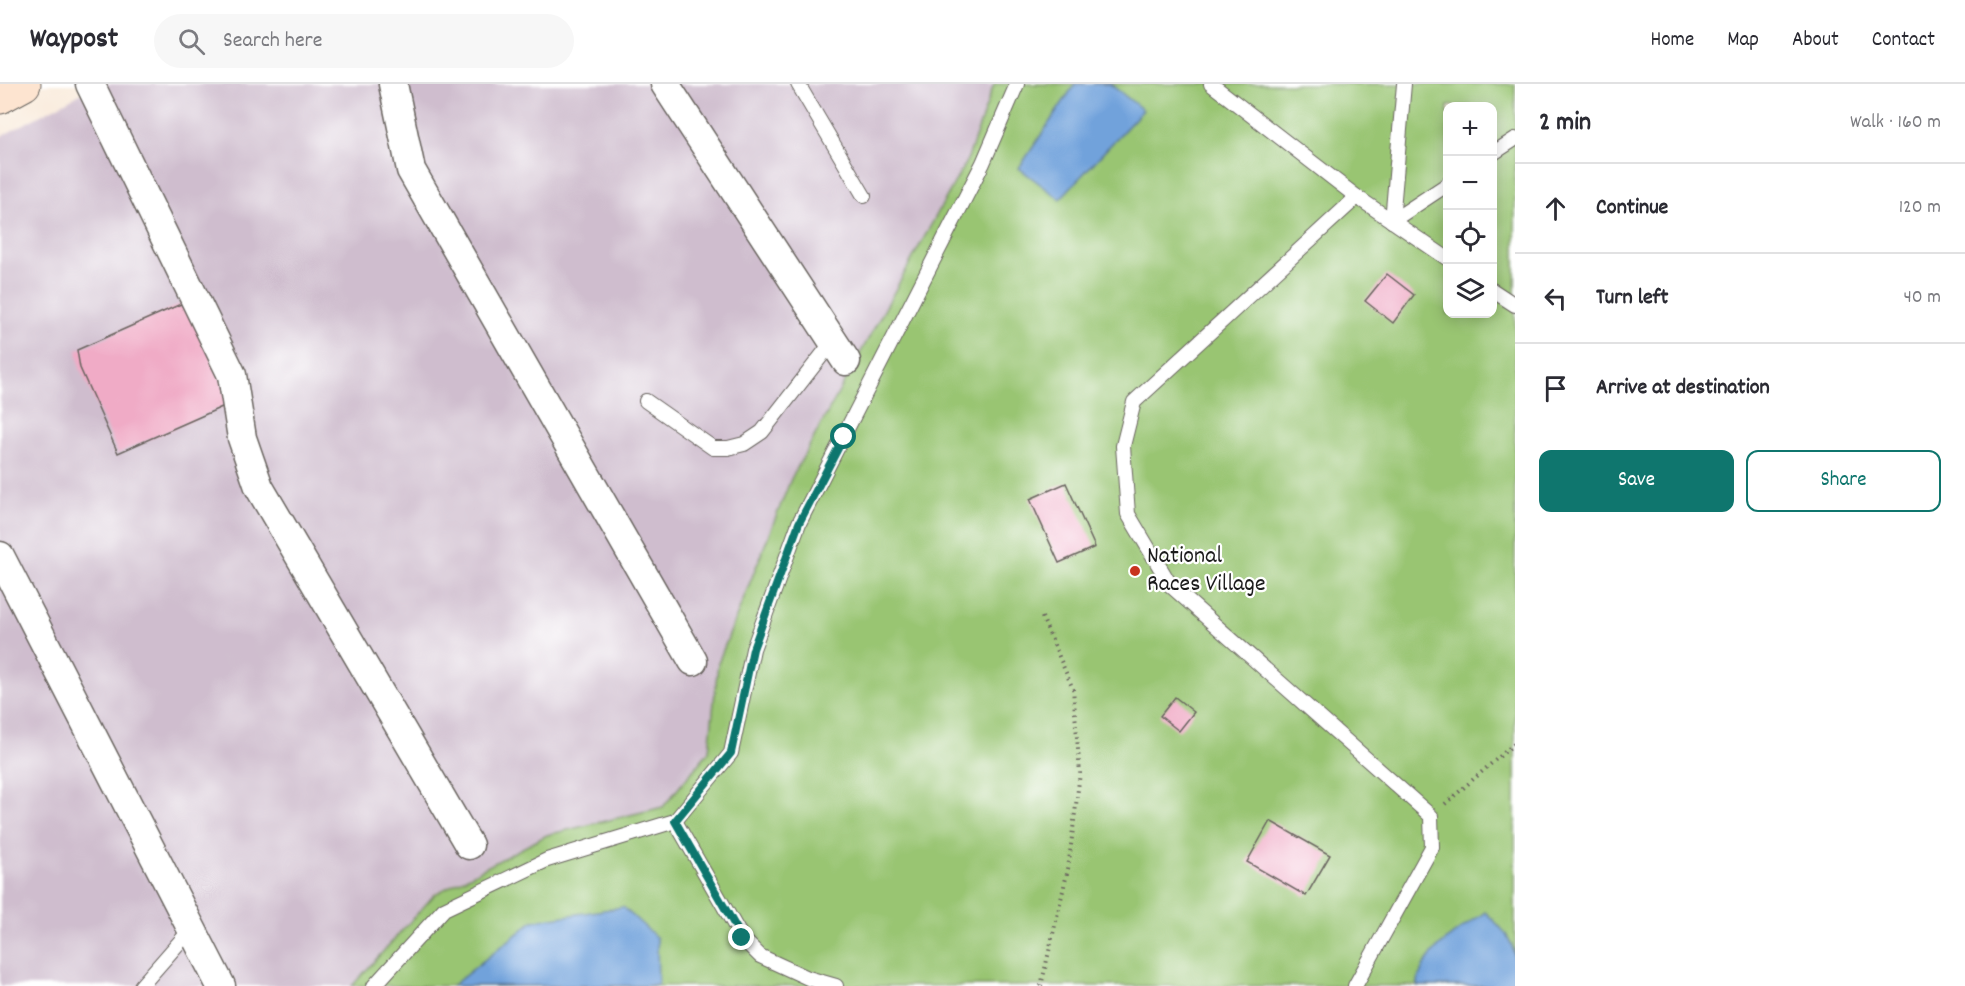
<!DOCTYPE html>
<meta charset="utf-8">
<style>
:root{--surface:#fff;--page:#f7f7f7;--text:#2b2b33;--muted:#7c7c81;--line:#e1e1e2;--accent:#0f766e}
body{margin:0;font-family:Dekko,sans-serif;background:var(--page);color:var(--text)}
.controls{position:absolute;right:18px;top:18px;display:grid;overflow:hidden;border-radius:12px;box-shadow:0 3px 15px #0003}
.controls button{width:54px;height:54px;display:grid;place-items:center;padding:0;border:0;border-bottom:2px solid var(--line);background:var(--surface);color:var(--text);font:30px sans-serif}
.stop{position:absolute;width:18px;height:18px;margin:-14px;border:4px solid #0f766e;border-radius:50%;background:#fff}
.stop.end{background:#0f766e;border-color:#fff;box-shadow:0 2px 6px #0008}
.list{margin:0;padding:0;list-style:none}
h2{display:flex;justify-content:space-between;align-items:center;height:78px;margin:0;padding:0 24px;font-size:26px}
h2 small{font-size:20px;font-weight:400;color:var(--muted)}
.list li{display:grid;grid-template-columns:39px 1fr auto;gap:18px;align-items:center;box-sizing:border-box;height:90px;padding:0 24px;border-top:2px solid var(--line)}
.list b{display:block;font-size:22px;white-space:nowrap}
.list em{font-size:20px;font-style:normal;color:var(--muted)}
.actions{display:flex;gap:12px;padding:18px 24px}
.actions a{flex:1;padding:14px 0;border:2px solid var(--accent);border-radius:12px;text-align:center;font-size:21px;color:var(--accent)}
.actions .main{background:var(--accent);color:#fff}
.icon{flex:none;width:33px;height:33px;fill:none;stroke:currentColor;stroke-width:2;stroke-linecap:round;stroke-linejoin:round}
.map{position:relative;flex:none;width:1515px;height:902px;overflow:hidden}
header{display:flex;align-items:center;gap:36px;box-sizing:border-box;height:84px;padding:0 30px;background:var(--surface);border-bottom:2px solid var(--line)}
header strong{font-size:28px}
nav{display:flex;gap:33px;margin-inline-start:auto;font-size:21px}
.search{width:420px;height:54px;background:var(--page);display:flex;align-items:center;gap:15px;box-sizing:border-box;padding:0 21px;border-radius:33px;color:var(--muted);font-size:22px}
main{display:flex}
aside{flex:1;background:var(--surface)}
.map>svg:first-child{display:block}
</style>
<header>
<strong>Waypost</strong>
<div class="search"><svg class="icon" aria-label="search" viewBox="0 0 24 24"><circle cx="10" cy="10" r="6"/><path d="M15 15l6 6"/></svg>Search here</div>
<nav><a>Home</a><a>Map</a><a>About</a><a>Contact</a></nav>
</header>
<main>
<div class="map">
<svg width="1515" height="902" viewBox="0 0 1515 902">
<rect width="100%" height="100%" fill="#fff"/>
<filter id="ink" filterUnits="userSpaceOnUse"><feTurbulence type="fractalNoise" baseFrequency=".0167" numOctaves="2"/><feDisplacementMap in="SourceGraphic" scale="12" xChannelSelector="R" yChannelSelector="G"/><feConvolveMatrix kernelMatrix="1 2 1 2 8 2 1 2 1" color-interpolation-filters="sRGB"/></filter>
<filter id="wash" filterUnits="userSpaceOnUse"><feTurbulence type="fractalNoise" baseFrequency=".008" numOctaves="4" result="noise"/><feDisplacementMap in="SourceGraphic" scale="24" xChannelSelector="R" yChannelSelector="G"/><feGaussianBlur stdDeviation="1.35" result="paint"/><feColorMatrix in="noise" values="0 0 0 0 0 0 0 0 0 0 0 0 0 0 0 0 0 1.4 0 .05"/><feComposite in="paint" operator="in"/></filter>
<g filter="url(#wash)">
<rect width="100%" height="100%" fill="#f9ebdb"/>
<polygon fill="#cfbdce" points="99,0 994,0 968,74 791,395 718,579 709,667 663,723 547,751 435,809 352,902 0,902 0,53"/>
<path fill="#99c572" stroke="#5a7047" stroke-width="1.5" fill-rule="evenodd" d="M994,0H1515V902H352L435,810L547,751L663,723L709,667L718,579L791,395L968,74ZM1448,22H1492V230H1448Z"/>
<g fill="#71a2db" stroke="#465f7c" stroke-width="1.5">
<polygon points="1075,0 1110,0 1143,26 1060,115 1019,84"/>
<polygon points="623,823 657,854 658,900 647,902 452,902 533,837"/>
<path d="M1485,828C1515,856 1515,861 1515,902H1417C1422,866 1458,848 1485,828Z"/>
</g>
<g id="blocks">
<g fill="#f0abc6">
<polygon points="1387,190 1414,211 1393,239 1365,217"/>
<polygon points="181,220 202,249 231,319 118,369 80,284 77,266"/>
<polygon points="1066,399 1095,463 1059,479 1030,415"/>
<polygon points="1175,613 1194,628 1179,647 1160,632"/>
<polygon points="1270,737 1330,771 1306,812 1247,778"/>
</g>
</g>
</g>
<g filter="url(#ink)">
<use href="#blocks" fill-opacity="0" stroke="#69645f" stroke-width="1.5"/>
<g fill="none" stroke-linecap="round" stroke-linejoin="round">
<g stroke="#69645f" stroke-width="16">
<g id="service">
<polyline points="798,0 864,112"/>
<polyline points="1211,0 1357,113"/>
<polyline points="1492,70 1515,55"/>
<polyline points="1392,137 1404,0"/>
<polyline points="1392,137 1448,100"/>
<polyline points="1492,206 1515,221"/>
<polyline points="646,317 713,364 728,364 744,360 762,348 833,257"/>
<polyline points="675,737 742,854 760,872 808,894 836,902"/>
<polyline points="141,902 191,845"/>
<polyline points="374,902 444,825 547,776 675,737 731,669 753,565 799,439 983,79 1017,0"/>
<polyline points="1355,902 1432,763 1431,732 1171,502 1128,430 1123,362 1134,318 1357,113 1448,175"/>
</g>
</g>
<g stroke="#69645f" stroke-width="31">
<g id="minor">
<polyline points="90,0 232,291 242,354 259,403 469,761"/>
<polyline points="393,0 411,86 693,577"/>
<polyline points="665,0 846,277"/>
<polyline points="0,472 221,902"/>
</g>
</g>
<g stroke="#69645f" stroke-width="35">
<polyline id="secondary" points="0,13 24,0"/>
</g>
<g stroke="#69645f" stroke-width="4" stroke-dasharray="1.5 4.5" stroke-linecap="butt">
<polyline points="1445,720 1515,659"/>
<polyline points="1041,902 1068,785 1080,689 1073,605 1042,533"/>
</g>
<use href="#service" stroke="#fff" stroke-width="14"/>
<use href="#minor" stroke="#fff" stroke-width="28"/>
<use href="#secondary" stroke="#fde4d0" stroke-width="33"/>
</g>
</g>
<g fill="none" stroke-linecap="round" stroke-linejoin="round" filter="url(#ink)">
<polyline stroke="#0f766e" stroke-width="8" points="742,854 675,737 731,669 753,565 799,439 844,353"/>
</g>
<circle fill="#c8321e" stroke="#fff" stroke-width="2" cx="1135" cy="487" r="6"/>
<g text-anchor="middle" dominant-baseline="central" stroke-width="4.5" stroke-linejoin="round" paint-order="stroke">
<g font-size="24" fill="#1c1c1c" stroke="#fff" text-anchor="start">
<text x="1147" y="473">National<tspan x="1147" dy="28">Races Village</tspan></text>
</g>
</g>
</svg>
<div class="controls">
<button>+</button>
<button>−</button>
<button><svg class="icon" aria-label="locate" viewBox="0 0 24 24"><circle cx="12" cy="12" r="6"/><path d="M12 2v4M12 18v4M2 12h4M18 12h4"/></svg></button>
<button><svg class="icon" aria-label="layers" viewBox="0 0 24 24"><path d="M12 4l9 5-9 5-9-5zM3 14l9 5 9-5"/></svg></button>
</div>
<div class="stop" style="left:844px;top:353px"></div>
<div class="stop end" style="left:742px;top:854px"></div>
</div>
<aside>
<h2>2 min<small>Walk · 160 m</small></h2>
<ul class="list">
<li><svg class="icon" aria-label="ahead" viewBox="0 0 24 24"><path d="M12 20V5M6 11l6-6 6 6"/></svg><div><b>Continue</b></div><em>120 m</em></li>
<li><svg class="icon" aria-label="left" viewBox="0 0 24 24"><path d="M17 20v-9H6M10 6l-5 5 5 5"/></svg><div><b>Turn left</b></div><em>40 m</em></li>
<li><svg class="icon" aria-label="arrive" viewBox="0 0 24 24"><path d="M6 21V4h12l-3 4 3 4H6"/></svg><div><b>Arrive at destination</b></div></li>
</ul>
<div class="actions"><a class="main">Save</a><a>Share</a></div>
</aside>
</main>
